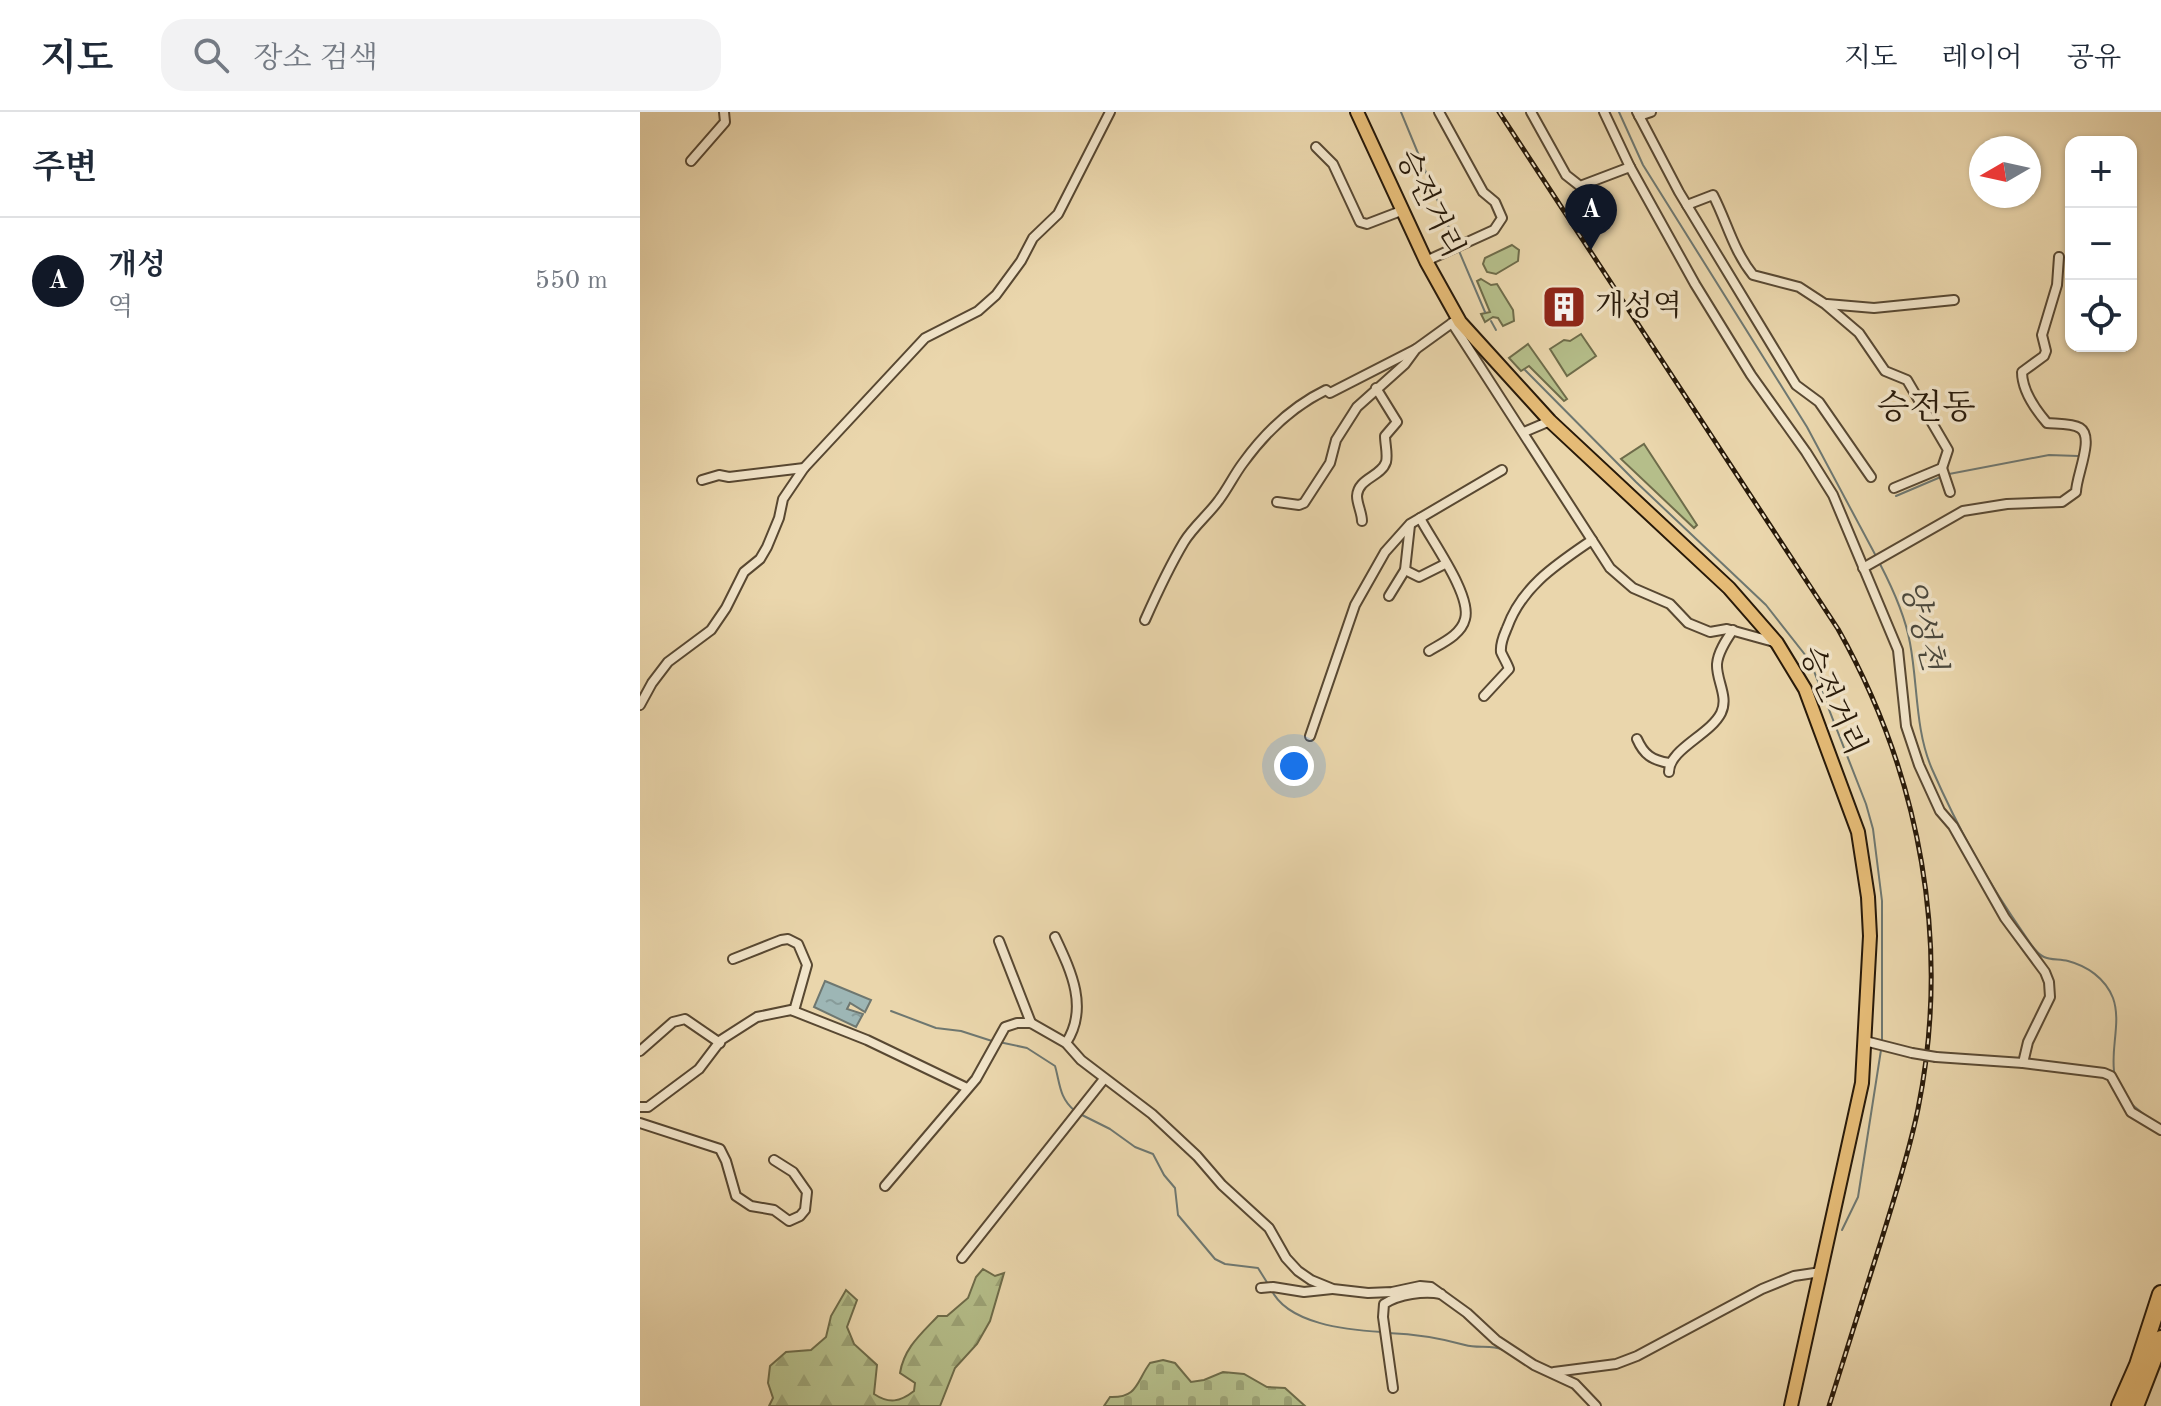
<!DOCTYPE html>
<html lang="ko">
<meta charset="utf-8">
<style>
:root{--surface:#fff;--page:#f2f2f3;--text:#1f2937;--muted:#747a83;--line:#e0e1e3;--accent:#111827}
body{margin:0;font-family:"Old Standard TT","Noto Serif KR",serif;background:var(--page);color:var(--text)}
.controls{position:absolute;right:24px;top:24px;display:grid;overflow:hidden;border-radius:16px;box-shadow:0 2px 6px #0004}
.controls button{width:72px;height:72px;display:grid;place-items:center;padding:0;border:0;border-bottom:2px solid var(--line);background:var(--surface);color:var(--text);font:40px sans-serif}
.compass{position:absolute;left:1329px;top:24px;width:72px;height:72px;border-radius:50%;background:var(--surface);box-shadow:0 2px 6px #0004;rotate:261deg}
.you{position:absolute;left:654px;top:654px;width:28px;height:28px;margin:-20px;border:6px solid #fff;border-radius:50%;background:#1a73e8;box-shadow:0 0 0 12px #1a73e833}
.badge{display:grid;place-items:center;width:52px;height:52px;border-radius:50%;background:var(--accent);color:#fff;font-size:26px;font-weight:700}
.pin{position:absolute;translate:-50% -66px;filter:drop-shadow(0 2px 4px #0008)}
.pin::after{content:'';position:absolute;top:42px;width:28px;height:24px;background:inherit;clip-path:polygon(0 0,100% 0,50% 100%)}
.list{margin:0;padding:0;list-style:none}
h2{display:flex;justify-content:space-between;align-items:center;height:104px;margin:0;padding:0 32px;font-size:34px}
h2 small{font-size:26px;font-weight:400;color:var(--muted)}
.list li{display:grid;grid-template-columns:52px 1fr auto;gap:24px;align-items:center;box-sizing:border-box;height:128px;padding:0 32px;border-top:2px solid var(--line)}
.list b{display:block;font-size:30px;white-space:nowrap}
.list p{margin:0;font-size:26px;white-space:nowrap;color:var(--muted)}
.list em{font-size:26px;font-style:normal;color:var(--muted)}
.icon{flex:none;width:44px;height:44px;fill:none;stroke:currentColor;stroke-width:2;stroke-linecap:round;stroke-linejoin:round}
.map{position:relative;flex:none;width:1521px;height:1294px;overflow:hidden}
header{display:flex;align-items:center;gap:48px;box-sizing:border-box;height:112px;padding:0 40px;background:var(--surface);border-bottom:2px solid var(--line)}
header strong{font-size:38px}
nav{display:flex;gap:44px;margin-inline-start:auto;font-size:28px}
.search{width:560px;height:72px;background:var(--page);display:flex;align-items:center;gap:20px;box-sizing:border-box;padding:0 28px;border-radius:24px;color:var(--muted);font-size:30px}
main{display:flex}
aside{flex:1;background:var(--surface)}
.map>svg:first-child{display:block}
</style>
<header>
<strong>지도</strong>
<div class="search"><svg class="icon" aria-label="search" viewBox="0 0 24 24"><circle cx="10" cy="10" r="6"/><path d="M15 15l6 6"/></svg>장소 검색</div>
<nav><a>지도</a><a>레이어</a><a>공유</a></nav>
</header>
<main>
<aside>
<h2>주변<small></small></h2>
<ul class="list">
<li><span class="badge">A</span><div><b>개성</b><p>역</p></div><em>550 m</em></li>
</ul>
</aside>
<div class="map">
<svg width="1521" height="1294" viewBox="0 0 1521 1294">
<defs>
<pattern id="forest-firs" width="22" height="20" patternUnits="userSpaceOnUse" patternTransform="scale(2)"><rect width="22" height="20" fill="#b5be8a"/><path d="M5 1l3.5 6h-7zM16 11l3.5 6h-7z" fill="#9ca376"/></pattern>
<pattern id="cemetery-stones" width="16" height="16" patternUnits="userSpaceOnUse" patternTransform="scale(2)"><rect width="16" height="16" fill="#b5be8a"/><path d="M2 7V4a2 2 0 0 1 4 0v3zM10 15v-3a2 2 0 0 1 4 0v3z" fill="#9ca376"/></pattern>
<pattern id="water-ripples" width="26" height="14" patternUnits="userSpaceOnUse" patternTransform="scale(2)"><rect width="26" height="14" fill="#9db6b5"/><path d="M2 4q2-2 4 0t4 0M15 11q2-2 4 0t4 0" fill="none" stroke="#879c9a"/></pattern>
</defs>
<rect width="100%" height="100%" fill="#ead6ac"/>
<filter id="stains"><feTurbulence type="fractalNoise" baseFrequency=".0025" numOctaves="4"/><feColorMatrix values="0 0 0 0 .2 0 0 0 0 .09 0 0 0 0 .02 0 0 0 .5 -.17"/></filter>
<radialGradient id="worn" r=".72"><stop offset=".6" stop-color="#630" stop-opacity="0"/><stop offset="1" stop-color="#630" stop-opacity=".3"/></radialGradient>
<g fill="#b5be8a" stroke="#6e6c4a" stroke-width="2">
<polygon points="872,133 879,138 878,149 856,162 847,160 843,152 845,146"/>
<polygon points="841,167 851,173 857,172 873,198 874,209 863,214 858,206 853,205 845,210 841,202 850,200 837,169"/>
<polygon points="941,222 956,244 927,264 910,237 924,228 930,229"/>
<polygon points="888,232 927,287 924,289 889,254 881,259 869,246"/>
<polygon points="1004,332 1057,413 1054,416 981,347"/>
</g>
<path fill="url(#forest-firs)" stroke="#6e6c4a" stroke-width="2" d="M343,1157L355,1164L364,1161L350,1209L337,1232L315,1256L300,1294H129L133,1286L128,1271L130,1254L146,1240L171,1238L186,1225L191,1204L206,1178L217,1188L207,1215L214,1232L237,1253L234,1282C249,1292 260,1290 274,1279L275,1271L260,1261C264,1236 281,1222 298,1204H307L328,1186L336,1165Z"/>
<path fill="url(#cemetery-stones)" stroke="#6e6c4a" stroke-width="2" d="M523,1248L535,1251L551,1270L564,1268L583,1260L604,1262L627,1275L645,1276L665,1294H464L470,1285C498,1286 496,1270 510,1251Z"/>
<polygon fill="url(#water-ripples)" stroke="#6e7770" stroke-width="2" points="185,869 231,888 225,900 210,891 207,897 223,902 216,915 174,895"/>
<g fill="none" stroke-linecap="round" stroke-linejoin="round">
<g stroke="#6e7770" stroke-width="2">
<polyline points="761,0 816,133"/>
<polyline points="979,0 1003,53 1167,315 1237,446"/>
<polyline points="819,139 845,200"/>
<polyline points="851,209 856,218"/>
<polyline points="885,258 996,370 1126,493 1170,549 1226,692 1233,717 1242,789 1242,931"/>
<polyline points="1309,362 1409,343 1438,344"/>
<polyline points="1256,384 1303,364"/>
<path d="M1240,452C1253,477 1265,503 1270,531C1278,573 1275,618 1292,657C1317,714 1348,771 1384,822C1389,829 1395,841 1404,845C1410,848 1420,847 1428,849C1447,854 1465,866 1473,886C1482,911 1469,940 1475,965"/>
<polyline points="251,899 296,916 321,919 352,929"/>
<path d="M359,930L387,936L415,954C420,971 419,986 435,999"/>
<polyline points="1490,991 1506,1004"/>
<polyline points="440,1002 470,1017 495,1035 513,1042 524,1063 535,1076 538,1103 575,1147 585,1152 618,1156 628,1172"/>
<polyline points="1202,1118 1218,1085 1241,938"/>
<path d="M631,1177C647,1212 707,1218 742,1220"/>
<path d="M748,1221C775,1222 800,1226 825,1233C838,1237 851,1232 863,1238"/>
</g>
<g stroke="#584832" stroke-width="12">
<g id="street">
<polyline points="891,0 926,63 940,74 990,55"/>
<polyline points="964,0 990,55 1055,172 1111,263 1166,340 1193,383 1258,538 1266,614 1279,653 1300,699 1313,714 1365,806 1405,860 1409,870 1410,885 1388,930 1383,951"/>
<polyline points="997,0 1039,80 1156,273 1179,290 1231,365"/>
<polyline points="999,4 1011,0"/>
<polyline points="676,35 693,52 720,110 727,112 761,99"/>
<polyline points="51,49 85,10 84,0"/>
<path d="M1047,93L1073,83C1087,110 1093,138 1113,163L1159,175L1185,192L1219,221L1245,259L1267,268L1308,338L1302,356L1254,376"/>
<polyline points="786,149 854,118 862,106 855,90 843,80 799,0"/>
<polyline points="1187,192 1234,196 1314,188"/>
<polyline points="820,210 812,211 970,456 993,476 1030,492 1048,511 1070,520 1087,517 1134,530"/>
<polyline points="884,320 910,309"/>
<polyline points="1302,356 1310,380"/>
<polyline points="62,368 79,363 89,365 164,356 285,226 338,199 356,183 381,149 393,126 418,102 470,0"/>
<polyline points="637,390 659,393 664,391 690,351 696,328 717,295 765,252 776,237 812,211"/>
<path d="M780,406C791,428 832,483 825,507C821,523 802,531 789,539"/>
<path d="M722,409C722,401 717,392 717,384C718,366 741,365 746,350C748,342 745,332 745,324L757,310L736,276"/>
<path d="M1223,456L1323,399L1367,392L1422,390L1436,380C1436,364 1455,325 1440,316C1432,311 1416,312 1407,311C1395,297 1382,279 1382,260L1404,244L1406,239L1402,223L1417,173L1419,145"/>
<polyline points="765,458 779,465 805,452"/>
<polyline points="749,484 765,458 770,413"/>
<path d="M505,508C517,481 529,455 544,430C553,415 569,402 579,388C588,376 594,363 603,351C624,322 653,294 686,278L690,281L776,237"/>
<path d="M844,584L869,557C867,551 863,545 861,540C860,531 864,523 867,516C882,474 917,452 952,428"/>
<polyline points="0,593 12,571 28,550 71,518 86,496 104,460 120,447 127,435 139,406 143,387 164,356"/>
<polyline points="670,624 715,493 745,440 770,412 862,358"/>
<path d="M997,627C1004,643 1012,648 1029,651"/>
<path d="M1029,660C1029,637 1070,623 1081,601C1089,585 1076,568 1077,552C1078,540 1086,528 1093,518"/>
<path d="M415,825C431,859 449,896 426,931"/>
<polyline points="359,829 391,911"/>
<polyline points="93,847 141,828 148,827 158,832 167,853 154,899"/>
<polyline points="1225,929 1272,941"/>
<polyline points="0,939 33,910 45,907 80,931"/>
<polyline points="1296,945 1383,951 1464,961 1471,964 1491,1000 1521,1018"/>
<polyline points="0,995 8,995 59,957 81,928 117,905 151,898 227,928 327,976"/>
<polyline points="0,1011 80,1037 86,1049 96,1084 111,1094 134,1098 149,1109 160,1104 165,1098 167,1080 153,1060 134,1048"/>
<polyline points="245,1074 336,967 365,915 377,911 391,911 426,931 441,948 512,1002 557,1044 582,1073 629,1116 646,1146 658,1159 671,1168 693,1177 728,1181 752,1180 780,1174 791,1175 827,1201 856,1228 894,1253 935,1272 956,1294"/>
<polyline points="322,1146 464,967"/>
<polyline points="621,1176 633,1175 664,1180 692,1177"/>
<polyline points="914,1260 976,1252 997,1244 1122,1177 1154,1164 1181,1160"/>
<path d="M753,1276L743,1205L744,1192C759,1182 784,1179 801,1182"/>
</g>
</g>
<g stroke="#271909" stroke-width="16">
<polyline id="primary" points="717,0 786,149 820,210 910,309 1089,476 1137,531 1165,577 1218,720 1228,785 1230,824 1222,971 1151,1294"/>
</g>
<g stroke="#271909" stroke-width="20">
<g id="highway">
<polyline points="1480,1294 1498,1253 1521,1182"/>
<polyline points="1495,1294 1521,1227"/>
</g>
</g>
<use href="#street" stroke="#f1e4c9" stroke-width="8"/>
<use href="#primary" stroke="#e5bb76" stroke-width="12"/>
<use href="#highway" stroke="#e5bb76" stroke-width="16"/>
<g stroke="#271909" stroke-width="5">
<path id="rail" d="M859,0L1198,517C1281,664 1311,832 1278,997C1269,1041 1255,1084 1242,1126C1224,1182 1207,1238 1189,1294"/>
</g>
<use href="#rail" stroke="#f1e4c9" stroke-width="2" stroke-dasharray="6" stroke-linecap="butt"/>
<g stroke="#584832" stroke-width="12" stroke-linecap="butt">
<polyline id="street-bridge" points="1272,941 1296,945"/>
</g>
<use href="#street-bridge" stroke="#f1e4c9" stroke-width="8"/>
</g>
<defs>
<g id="building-square" transform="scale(2.3)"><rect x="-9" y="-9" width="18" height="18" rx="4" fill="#8f2418" stroke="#f1e4c9"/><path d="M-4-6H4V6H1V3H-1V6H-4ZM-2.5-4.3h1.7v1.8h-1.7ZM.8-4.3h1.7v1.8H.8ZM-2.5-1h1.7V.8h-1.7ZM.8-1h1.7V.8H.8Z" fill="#fff"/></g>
</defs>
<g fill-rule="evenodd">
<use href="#building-square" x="924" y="195"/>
</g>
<g text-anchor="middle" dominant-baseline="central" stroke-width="7" stroke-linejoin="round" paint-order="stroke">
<g font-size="30" fill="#271909" stroke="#f1e4c9">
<text transform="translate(789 92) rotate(64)">승전거리</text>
<text transform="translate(1192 589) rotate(65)">승전거리</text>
</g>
<g font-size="30" fill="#271909" stroke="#f1e4c9" text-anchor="start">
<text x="955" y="195">개성역</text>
</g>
<g font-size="32" font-style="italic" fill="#4a483d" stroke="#f1e4c9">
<text transform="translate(1281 514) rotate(75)">양성천</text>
</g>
<g font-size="34" fill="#271909" stroke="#f1e4c9">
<text x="1286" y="297">승전동</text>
</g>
</g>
<rect width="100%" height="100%" filter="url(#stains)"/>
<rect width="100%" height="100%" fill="url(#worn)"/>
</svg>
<div class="controls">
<button>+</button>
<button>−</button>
<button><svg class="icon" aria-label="locate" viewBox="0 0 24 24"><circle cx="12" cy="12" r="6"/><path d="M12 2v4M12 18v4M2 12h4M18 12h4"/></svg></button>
</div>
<svg class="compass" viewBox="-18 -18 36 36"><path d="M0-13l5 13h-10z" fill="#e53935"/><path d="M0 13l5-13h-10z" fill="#747a83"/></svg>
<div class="you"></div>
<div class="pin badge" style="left:951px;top:138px">A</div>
</div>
</main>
